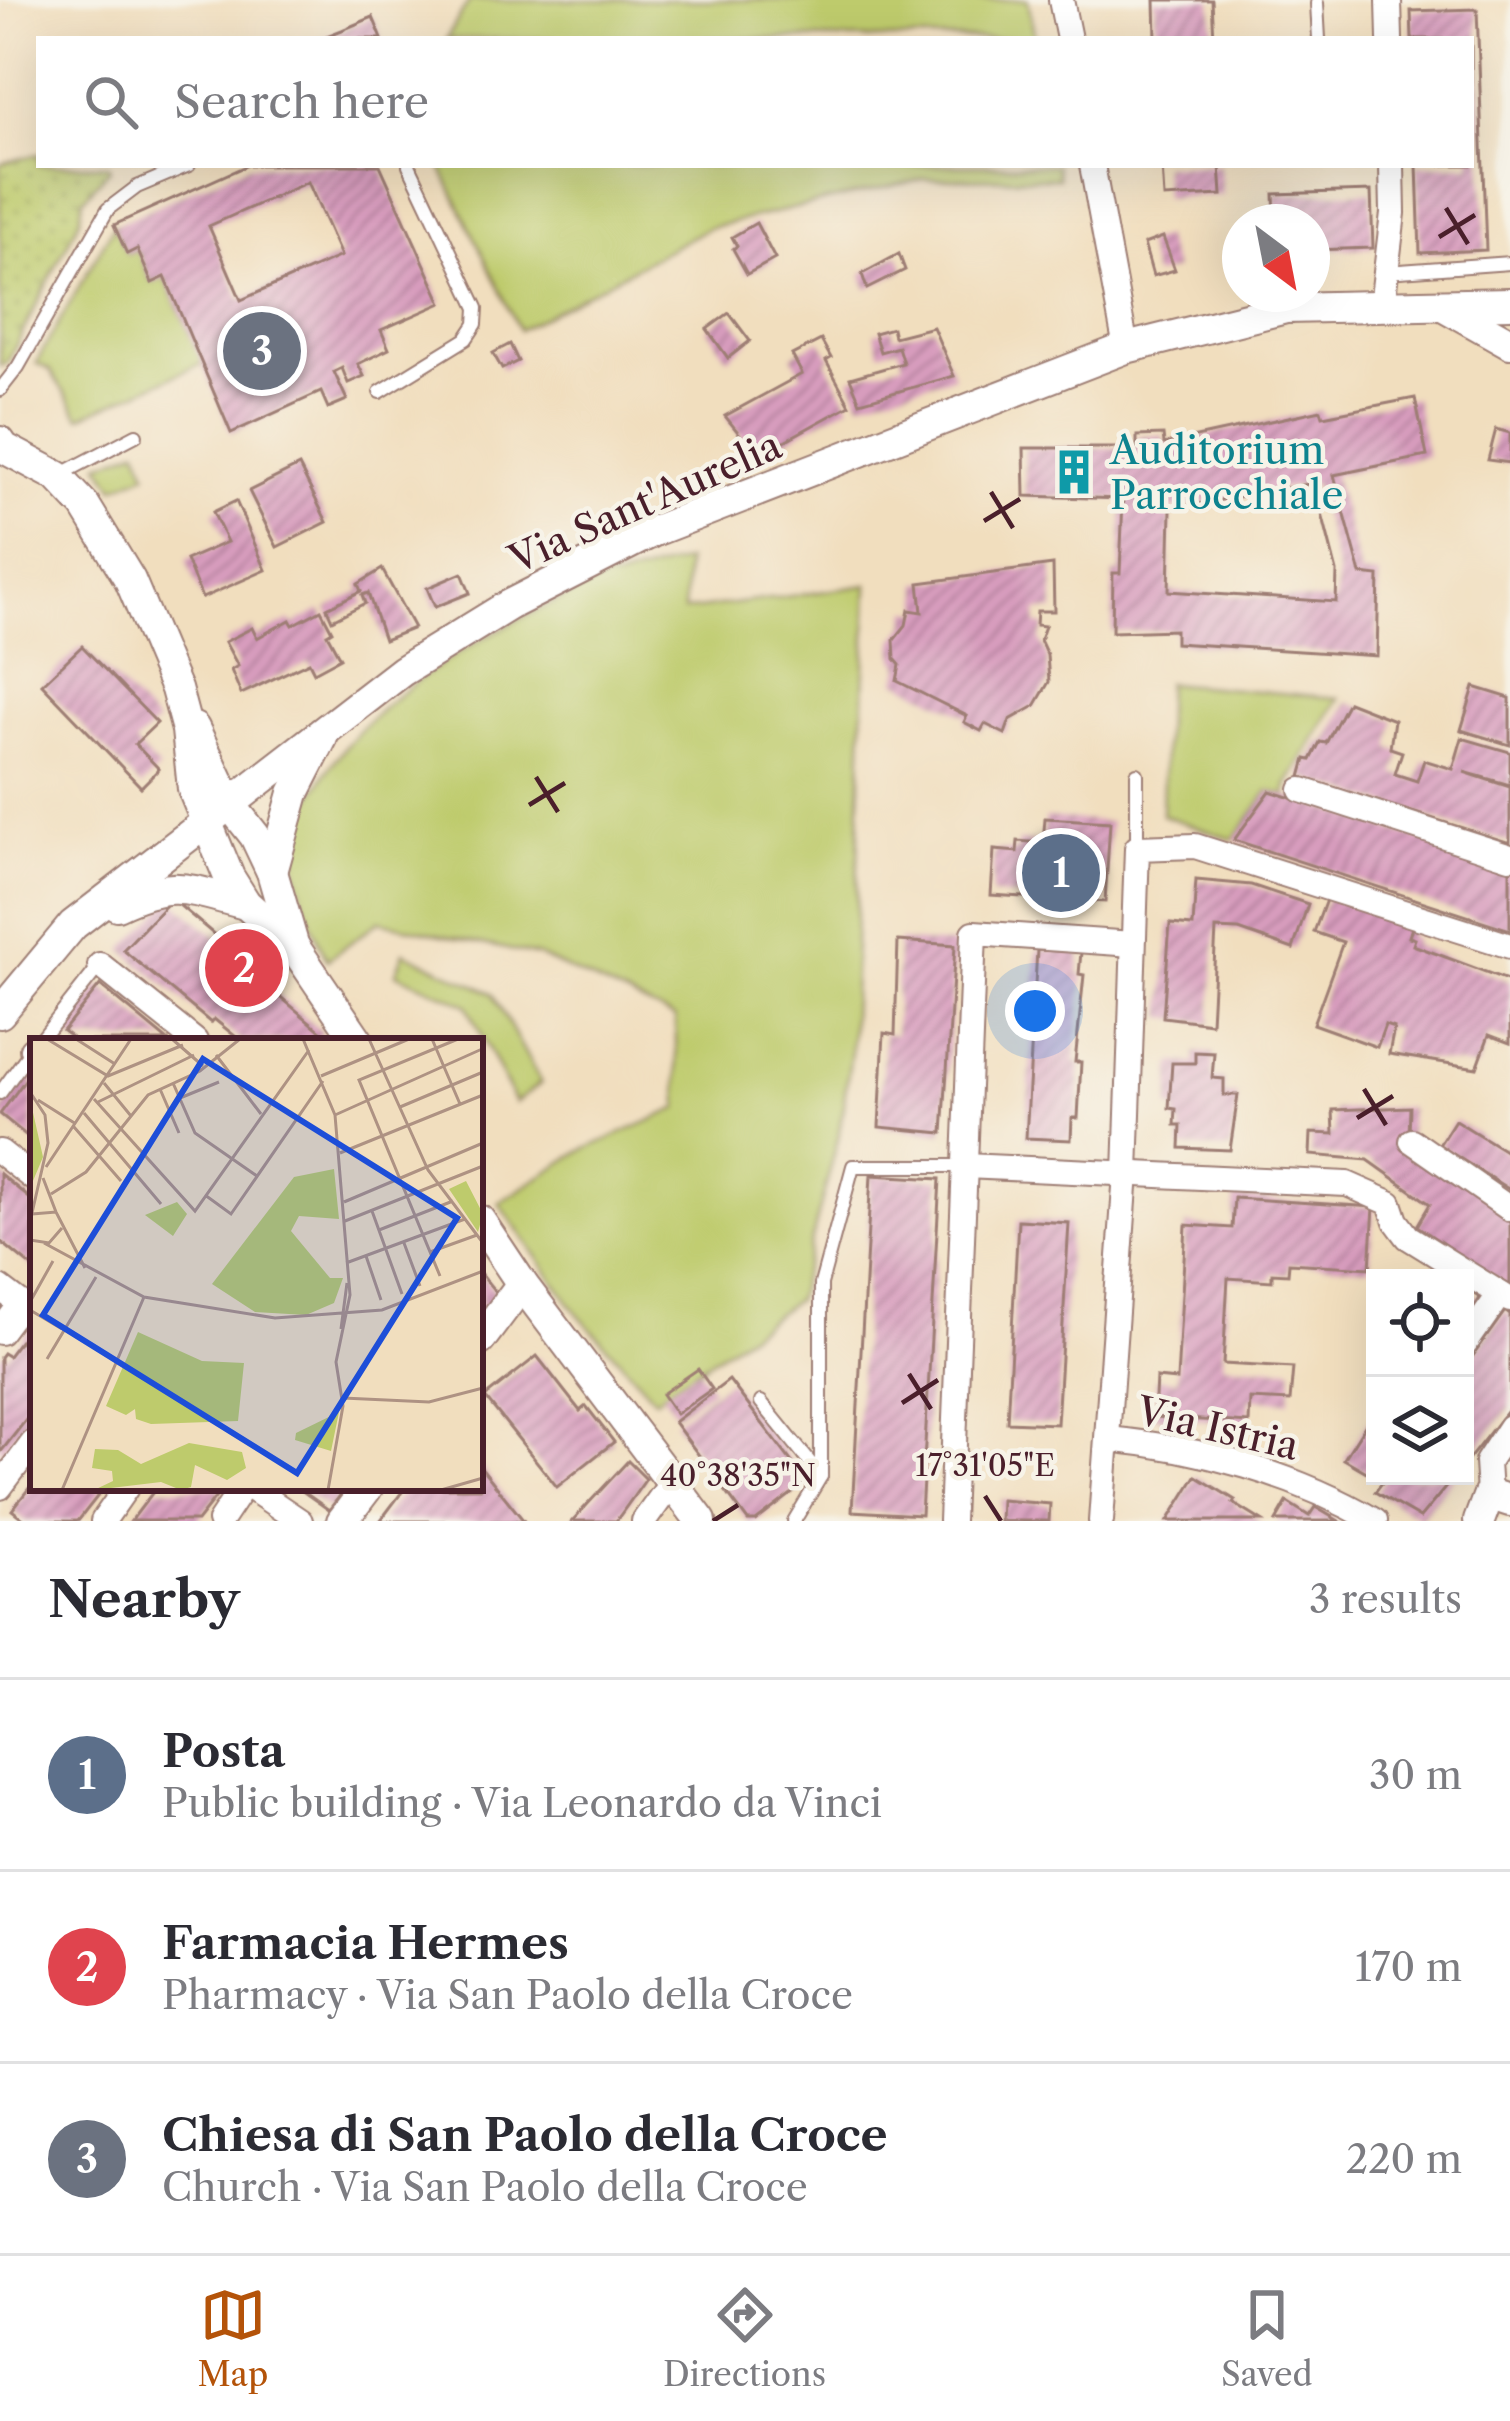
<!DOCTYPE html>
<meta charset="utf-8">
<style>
:root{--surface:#fff;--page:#f7f7f7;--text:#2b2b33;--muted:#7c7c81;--line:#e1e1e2;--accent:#b45309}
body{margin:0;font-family:"Libre Caslon Text",serif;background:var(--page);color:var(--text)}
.controls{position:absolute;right:36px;bottom:36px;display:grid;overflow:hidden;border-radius:0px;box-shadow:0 12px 48px #0002}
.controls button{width:108px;height:108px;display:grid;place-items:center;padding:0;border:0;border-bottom:3px solid var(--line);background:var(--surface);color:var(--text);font:60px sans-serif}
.compass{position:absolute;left:1222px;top:204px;width:108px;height:108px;border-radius:50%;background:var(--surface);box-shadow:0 12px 48px #0002;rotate:148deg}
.you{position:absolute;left:1035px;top:1011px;width:42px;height:42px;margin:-30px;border:9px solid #fff;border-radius:50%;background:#1a73e8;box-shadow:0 0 0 18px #1a73e833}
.badge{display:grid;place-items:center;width:78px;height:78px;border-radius:50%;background:var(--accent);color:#fff;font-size:39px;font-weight:700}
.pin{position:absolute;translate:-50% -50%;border:6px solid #fff;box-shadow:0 3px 12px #0006}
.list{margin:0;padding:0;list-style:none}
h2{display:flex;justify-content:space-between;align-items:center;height:156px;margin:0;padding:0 48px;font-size:51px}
h2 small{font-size:39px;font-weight:400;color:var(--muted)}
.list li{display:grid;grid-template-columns:78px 1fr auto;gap:36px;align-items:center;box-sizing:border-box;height:192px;padding:0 48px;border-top:3px solid var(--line)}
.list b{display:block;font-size:45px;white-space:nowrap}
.list p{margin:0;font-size:39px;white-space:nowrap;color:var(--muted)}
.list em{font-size:39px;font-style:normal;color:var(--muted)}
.icon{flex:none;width:66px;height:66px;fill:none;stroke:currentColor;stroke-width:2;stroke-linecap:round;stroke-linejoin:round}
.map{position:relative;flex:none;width:1510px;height:1521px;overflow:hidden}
.search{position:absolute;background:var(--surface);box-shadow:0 12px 48px #0002;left:36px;right:36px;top:36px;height:132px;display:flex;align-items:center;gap:30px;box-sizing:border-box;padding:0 42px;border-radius:0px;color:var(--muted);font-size:45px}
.sheet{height:732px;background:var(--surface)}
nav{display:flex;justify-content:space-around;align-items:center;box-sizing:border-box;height:168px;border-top:3px solid var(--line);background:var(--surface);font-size:33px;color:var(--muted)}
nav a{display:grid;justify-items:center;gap:6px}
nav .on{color:var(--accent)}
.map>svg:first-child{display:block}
</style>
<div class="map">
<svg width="1510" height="1521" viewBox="0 0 1510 1521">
<defs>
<pattern id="park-dots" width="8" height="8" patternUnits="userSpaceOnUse" patternTransform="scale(3)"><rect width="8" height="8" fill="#becb6c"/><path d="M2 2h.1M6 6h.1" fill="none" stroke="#a5ae5e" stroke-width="1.8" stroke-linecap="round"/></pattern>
<pattern id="building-hatch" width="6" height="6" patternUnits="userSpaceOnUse" patternTransform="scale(3)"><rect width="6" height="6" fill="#d89dbe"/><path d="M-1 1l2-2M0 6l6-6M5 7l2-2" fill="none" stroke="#b17f9b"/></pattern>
</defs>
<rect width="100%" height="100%" fill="#f7f3e8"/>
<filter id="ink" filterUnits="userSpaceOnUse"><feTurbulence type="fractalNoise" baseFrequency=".00833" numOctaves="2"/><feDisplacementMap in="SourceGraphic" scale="24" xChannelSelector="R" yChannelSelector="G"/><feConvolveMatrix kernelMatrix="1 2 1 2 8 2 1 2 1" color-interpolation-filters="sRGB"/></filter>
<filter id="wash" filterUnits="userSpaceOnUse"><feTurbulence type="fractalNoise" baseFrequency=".004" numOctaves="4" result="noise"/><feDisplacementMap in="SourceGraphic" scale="48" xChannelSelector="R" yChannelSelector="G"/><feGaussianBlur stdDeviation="2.7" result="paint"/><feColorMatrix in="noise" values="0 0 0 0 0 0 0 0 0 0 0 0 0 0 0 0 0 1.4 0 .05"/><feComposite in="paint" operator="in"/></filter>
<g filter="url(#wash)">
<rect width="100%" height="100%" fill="#f1debe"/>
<g fill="#becb6c" stroke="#84754c" stroke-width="3">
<polygon points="470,0 1028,0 1035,39 446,39"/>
<polygon points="440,165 1056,165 1058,178 923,179 708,228 519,330"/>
<polygon points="114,225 127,253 137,249 152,283 165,277 203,363 80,417 50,370 36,363"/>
<polygon points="138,449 147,473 115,487 100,464"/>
<path d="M686,561L684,611L868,585L851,1053L838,1139L796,1300L655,1399L577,1313L499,1203L579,1152L679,1108L675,1018L538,956L379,921L327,960C310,923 289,867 297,826C299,815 309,803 314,793C369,689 503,623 608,578L615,580Z"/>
<polygon points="1166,683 1339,698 1287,786 1286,796 1269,791 1234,840 1162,815"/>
<polygon points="404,952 492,993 541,1083 515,1103 467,1005 396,973"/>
</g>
<polygon fill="url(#park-dots)" stroke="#84754c" stroke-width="3" points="39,154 39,165 108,165 110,169 83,199 80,219 7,363 0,366 0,164"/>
<g id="blocks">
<g fill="url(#building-hatch)" fill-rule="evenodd">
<polygon points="1155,0 1212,0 1214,39 1156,39"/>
<polygon points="1477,9 1486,250 1420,253 1417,165 1471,165 1471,39 1412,39 1411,11"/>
<polygon points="373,17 382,39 319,39 342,30"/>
<path d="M248,165H380L442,303L381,330L389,349L358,364L364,376L348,383L342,368L334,372L347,400L328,408L321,392L231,433L165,277L152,283L137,249L127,254L114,225ZM308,182L341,256L241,300L209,226Z"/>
<polygon points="1162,165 1220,165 1222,195 1164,198"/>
<polygon points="1371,191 1373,248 1312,250 1312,222 1288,222 1288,217 1275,217 1274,194"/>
<polygon points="756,223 775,259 747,274 733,249 737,246 732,237"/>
<polygon points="1163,237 1175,270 1153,276 1144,244"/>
<polygon points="899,254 905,270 867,289 862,274"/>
<polygon points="729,313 750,341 728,358 707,329"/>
<polygon points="933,327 954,376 860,402 850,378 903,363 898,347 880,352 874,333 892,328 894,337"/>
<polygon points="821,340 831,358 826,361 850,405 757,456 725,416 802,374 792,355"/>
<polygon points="510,344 518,361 502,369 493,353"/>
<path d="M1415,398L1427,456L1334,475L1361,574L1379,576L1377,656L1175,643V630L1112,632L1113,573H1120L1123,499L1025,496L1024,448H1137V436L1163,435L1164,444L1321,410L1323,416ZM1314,483L1337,572L1336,602L1169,591L1171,509Z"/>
<polygon points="1496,429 1510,433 1510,463 1488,460"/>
<polygon points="299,466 327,522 277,547 249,491"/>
<polygon points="236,501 266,570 202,598 186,560 227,542 213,512"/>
<polygon points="1053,565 1054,611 1037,611 1036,625 1045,626 1040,640 1047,655 1049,682 1035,706 1010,720 1005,734 985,724 981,731 964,722 967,716 897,681 900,665 895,659 894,640 906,625 909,610 922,612 919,583"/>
<polygon points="382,569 414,628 384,640 368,593 362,595 365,603 332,620 327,608 361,591 358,584"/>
<polygon points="462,573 470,593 435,607 427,588"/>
<polygon points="321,610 332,631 327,634 340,658 314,672 309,662 241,694 231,670 238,666 225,642 252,628 257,638 290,620 293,625"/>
<polygon points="82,646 157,723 135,744 159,769 141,787 42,684"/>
<polygon points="1474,687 1510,698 1510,745 1461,730"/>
<polygon points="1348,702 1394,720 1390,748 1402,752 1395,774 1417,781 1424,760 1453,769 1462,738 1510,752 1510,785 1464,772 1510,787 1510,843 1301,777 1306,759 1311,760 1320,742 1326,743"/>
<polygon points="1270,791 1510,868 1510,930 1234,840"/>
<polygon points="1045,818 1110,822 1105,902 991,895 994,850 1017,852 1018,841 1043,843"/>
<polygon points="1196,880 1251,885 1308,904 1293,949 1239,930 1216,929 1211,1023 1163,1017 1170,924 1193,926"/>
<polygon points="1327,897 1413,924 1409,937 1415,939 1413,945 1510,981 1510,1043 1489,1035 1477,1068 1389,1054 1394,1028 1385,1025 1377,1047 1313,1024 1343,942 1314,932"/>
<polygon points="172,899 255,969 252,973 322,1032 316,1041 241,1041 214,1019 211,1023 123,950"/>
<polygon points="898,941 955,945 943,1133 879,1127 884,1033 895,1035"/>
<polygon points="1037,950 1081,952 1079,974 1084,975 1075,1062 1081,1062 1078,1118 1072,1118 1071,1140 1026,1138"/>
<polygon points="100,985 168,1041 76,1041 63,1031"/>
<polygon points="1195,1052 1214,1053 1212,1078 1224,1079 1224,1095 1238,1095 1230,1150 1180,1148 1181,1125 1175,1125 1176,1109 1169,1108 1172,1063 1195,1063"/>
<polygon points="33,1069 33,1141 0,1114"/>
<polygon points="1410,1107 1409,1135 1510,1215 1510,1289 1417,1226 1430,1204 1368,1160 1310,1155 1311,1133 1334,1134 1333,1110"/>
<polygon points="1455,1120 1510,1154 1510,1190 1439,1145"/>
<polygon points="0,1174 33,1201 33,1268 0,1241"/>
<polygon points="871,1175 940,1179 921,1515 852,1511"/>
<polygon points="1234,1198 1374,1207 1370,1268 1289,1263 1288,1274 1272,1273 1272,1281 1228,1278 1223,1364 1293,1368 1290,1401 1250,1399 1249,1423 1154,1417 1156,1378 1177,1380 1186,1225 1232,1228"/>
<polygon points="1018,1220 1069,1223 1057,1424 1007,1422"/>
<polygon points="480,1273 498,1295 480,1318"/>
<polygon points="1465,1288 1480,1298 1465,1323"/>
<polygon points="1505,1311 1510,1315 1510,1407 1465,1464 1465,1367"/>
<polygon points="33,1323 33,1411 0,1453 0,1357 3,1353 8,1356"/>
<polygon points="537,1356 580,1411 586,1406 614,1442 557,1487 485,1397"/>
<polygon points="698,1369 712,1389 676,1414 662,1394"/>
<polygon points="729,1380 807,1482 756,1521 748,1521 674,1422"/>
<polygon points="1375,1410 1375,1467 1370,1474 1344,1459"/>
<polygon points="628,1461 646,1479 616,1521 572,1521"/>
<polygon points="480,1466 524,1521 380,1521 405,1488 480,1488"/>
<polygon points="1196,1476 1235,1500 1233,1503 1262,1521 1168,1521"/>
<polygon points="1387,1476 1455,1476 1420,1518 1375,1492"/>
<polygon points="33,1483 33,1488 104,1488 78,1521 26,1521 12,1510"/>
<polygon points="156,1488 223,1488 197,1521 131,1521"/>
<polygon points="298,1488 346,1488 329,1510"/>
<polygon points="1001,1500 1050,1504 1049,1521 1000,1521"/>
<polygon points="1287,1502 1309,1516 1315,1507 1339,1521 1276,1521"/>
</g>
</g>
</g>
<g filter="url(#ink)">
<use href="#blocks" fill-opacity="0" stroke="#9e7e74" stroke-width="3"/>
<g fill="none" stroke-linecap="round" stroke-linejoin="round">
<g stroke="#9e7e74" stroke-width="16">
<g id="service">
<polyline points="1317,3 1319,39"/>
<polyline points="1386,272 1510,263"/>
<polyline points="0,390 18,367 108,209 137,187 189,165"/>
<polyline points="380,392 466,339 476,324 477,308 409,165"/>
<polyline points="58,476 136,435"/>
<polyline points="1137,774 1137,847"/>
<polyline points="40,1041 100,965"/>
<polyline points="0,1093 32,1049"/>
<polyline points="761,1402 821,1476 794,1521"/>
<polyline points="821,1476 821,1284 853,1166 965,1166"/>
</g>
</g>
<g stroke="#9e7e74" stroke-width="28">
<g id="minor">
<polyline points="1061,0 1069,39"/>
<polyline points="1389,0 1390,39"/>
<polyline points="1092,165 1126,348"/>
<polyline points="1382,306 1393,213 1392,165"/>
<polyline points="1302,790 1510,857"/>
<polyline points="100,965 195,1041"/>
<polyline points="32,1049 33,1050"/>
<polyline points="1412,1141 1510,1209"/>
<polyline points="0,1152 33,1178"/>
<polyline points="965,1166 1347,1184 1390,1203 1396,1221 1408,1237 1510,1300"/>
<polyline points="0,1288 33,1313"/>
<polyline points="0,1332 21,1304"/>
<polyline points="1465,1344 1500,1294"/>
<path d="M1108,1439C1200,1448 1295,1474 1375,1521"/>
<polyline points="0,1487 33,1443"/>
<polyline points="251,1488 300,1521"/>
<polyline points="1489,1494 1487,1462 1510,1427"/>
<polyline points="103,1521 126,1488"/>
<polyline points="220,1521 242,1488"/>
<polyline points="644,1521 672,1482"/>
<polyline points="951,1521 974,933 1133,944"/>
<polyline points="1101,1521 1126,1173 1137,848 1195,846 1510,946"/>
</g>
</g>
<g stroke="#9e7e74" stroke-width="34">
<g id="tertiary">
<polyline points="1446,307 1510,343"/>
<polyline points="0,442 4,448 57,476 85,506 130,580 176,689 187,730 193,789 229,877 246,904 295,948 358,1041"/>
<polyline points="194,728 229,803 255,836 272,872 293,944"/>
<polyline points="272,872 294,793 322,738"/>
<path d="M117,905C174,878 189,890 246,904"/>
<polyline points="0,1013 73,925 402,671 509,605 654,531 1126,348 1286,308 1510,303"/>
<polyline points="480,1221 522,1284 701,1521"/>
<polyline points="480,1340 522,1284"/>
<polyline points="342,1521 367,1488"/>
<polyline points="1479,1521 1489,1494 1510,1501"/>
</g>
</g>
<use href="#service" stroke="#fff" stroke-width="12"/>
<use href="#minor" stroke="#fff" stroke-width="24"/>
<use href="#tertiary" stroke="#fff" stroke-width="30"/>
</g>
</g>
<path fill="none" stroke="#4a1f2b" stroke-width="4.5" d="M1446,208L1468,244M1439,237L1475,215M991,492L1013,528M984,521L1020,499M536,777L558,812M529,805L565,783M1364,1089L1386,1125M1357,1118L1393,1096M909,1374L931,1409M902,1403L938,1380M985,1496L1001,1521M713,1521L738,1505"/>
<defs>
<g id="building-bare" transform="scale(3.6)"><path d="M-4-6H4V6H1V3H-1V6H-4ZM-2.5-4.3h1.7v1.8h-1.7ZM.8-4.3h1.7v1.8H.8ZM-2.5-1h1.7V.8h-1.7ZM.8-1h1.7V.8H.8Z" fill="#0f9aa8" stroke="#f7f3e8" stroke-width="2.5" paint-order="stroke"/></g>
</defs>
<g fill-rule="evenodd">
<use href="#building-bare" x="1074" y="472"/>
</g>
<g text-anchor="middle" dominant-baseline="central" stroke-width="9" stroke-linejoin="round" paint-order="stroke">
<g font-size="39" fill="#0d838f" stroke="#f7f3e8" text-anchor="start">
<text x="1110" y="450">Auditorium<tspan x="1110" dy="45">Parrocchiale</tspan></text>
</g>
<g font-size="39" fill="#4a1f2b" stroke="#f7f3e8">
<text transform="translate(645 502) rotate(-24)">Via Sant'Aurelia</text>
<text transform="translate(1218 1428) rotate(13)">Via Istria</text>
</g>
</g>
<g transform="translate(30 1038)">
<rect width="453" height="453" fill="#f1debe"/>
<path d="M304,131L309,181L269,178L261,193L300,240H313L304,265L276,277L225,274L182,246L264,139ZM436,143L453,176L448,194L419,151ZM147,164L157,176L143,198L115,177ZM108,294L172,323L214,325L208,383L121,386L106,381L105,371L96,377L76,368ZM159,405L212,414L216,430L197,442L165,427L161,449L151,452L131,444L64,452L83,443L82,433L62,430L65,411L88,412L111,426Z" fill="#becb6c"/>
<path d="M0,61L13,119L0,150ZM309,374L301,413L265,402L266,395Z" fill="#becb6c"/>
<path fill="none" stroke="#ae9283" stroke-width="3" d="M17,1L78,38L153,7M46,1L85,26M142,1L173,28M273,1L305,77L320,257L306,324L313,368L298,452M339,1L398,132L453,205M402,1L430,66M186,17L231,76M291,38L379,1M74,45L101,78M143,45L165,95L227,138M130,51L149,95M0,54L15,77L18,105L2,175M150,60L189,44M64,61L165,173L279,12M8,62L46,86M68,64L164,17M370,69L453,34M54,75L131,166M305,77L452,11M44,89L91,143M310,115L453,57M16,129L101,1M13,140L26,174M21,156L56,134L118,57L170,33L210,1M175,157L201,176L293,43M314,164L453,105M342,173L372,256M2,176L26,174L55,230M315,183L453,128M349,192L423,163M0,202L19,205L32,190M14,205L114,259L245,280L352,272L453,233M374,205L390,248M400,214L447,197M336,218L351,262M316,225L435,181M410,238L329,42L428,1M0,264L23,223M0,272L32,291M311,291L317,245M17,321L66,239M313,360L399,364L453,350M32,452L114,259M411,452L453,440"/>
<path fill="#1d4ed8" fill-opacity="0.15" stroke="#1d4ed8" stroke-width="6" d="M173,21L427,180L267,435L13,277Z"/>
<rect width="453" height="453" fill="none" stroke="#4a1f2b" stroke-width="6"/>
</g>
<g font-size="30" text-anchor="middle" fill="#4a1f2b" stroke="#f7f3e8" stroke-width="9" stroke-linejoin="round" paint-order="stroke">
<text x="985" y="1476">17°31'05"E</text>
<text x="738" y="1486">40°38'35"N</text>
</g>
</svg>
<div class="controls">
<button><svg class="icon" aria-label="locate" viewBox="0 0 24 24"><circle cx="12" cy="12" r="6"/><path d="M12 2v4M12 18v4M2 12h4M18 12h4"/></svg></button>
<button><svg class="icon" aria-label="layers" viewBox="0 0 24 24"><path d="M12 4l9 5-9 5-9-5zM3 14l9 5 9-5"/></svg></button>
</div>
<svg class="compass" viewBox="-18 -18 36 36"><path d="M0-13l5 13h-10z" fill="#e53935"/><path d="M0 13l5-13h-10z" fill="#7c7c81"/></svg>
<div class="you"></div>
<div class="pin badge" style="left:1061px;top:873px;background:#5c6f8a">1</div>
<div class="pin badge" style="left:244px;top:968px;background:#e0444e">2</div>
<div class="pin badge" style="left:262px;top:351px;background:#6b7280">3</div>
<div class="search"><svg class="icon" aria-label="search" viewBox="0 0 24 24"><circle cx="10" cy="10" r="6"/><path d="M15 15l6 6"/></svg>Search here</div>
</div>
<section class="sheet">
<h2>Nearby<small>3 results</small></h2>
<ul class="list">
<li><span class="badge" style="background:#5c6f8a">1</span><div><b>Posta</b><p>Public building · Via Leonardo da Vinci</p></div><em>30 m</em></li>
<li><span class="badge" style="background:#e0444e">2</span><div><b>Farmacia Hermes</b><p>Pharmacy · Via San Paolo della Croce</p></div><em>170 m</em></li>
<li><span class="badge" style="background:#6b7280">3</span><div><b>Chiesa di San Paolo della Croce</b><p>Church · Via San Paolo della Croce</p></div><em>220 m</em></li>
</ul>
</section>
<nav>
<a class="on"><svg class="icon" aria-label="map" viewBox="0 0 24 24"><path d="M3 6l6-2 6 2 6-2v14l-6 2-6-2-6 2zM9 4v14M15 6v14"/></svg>Map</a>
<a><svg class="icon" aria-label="directions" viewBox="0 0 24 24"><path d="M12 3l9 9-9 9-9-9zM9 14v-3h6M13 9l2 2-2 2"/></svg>Directions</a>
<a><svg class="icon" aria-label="saved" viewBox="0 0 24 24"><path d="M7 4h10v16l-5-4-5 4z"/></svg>Saved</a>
</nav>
